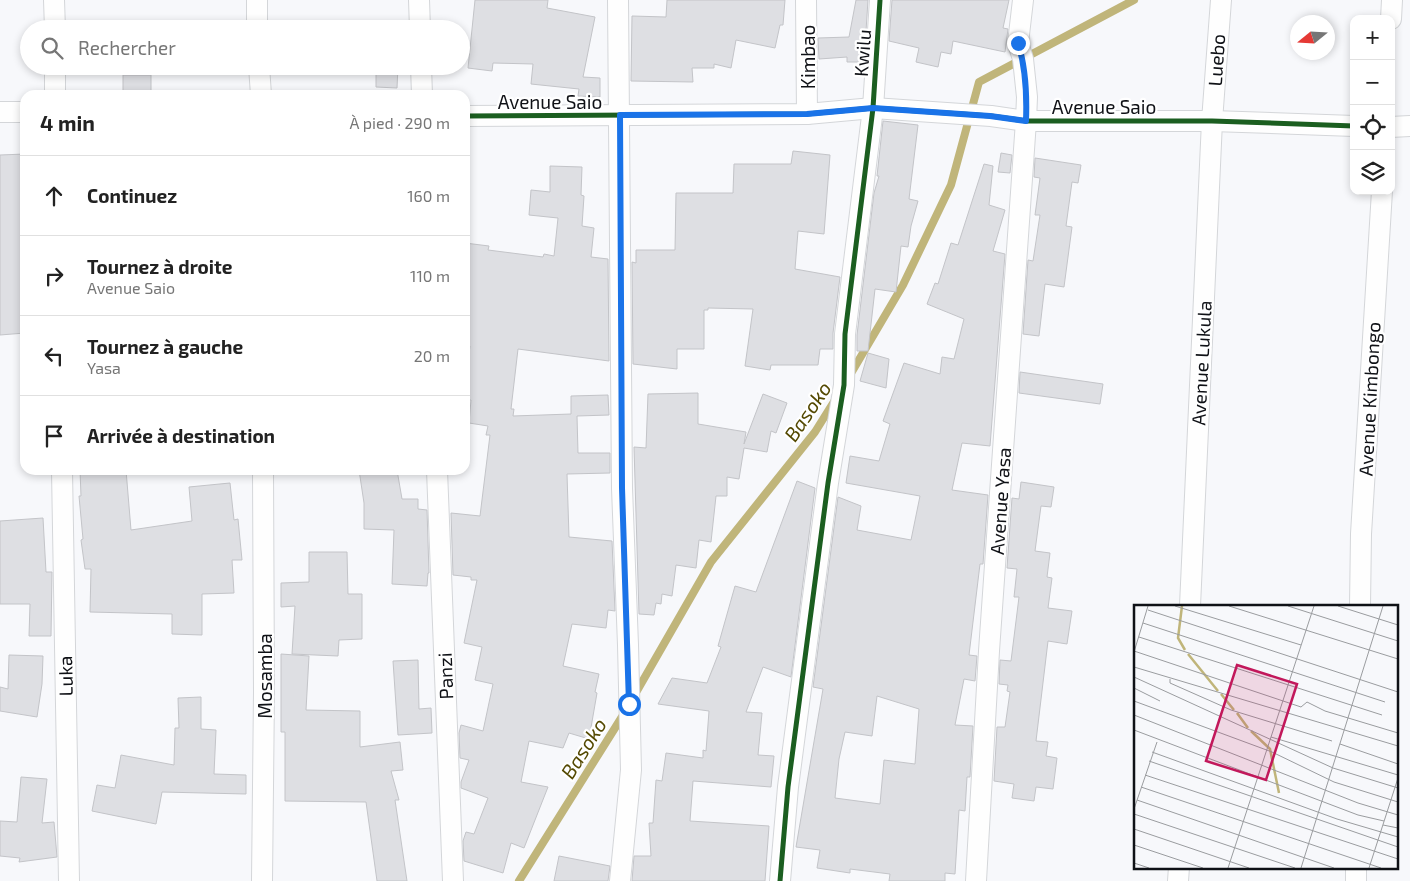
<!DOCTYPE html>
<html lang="fr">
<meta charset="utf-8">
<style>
:root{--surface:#fff;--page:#f2f2f2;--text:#222;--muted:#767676;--line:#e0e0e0}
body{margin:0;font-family:"Exo 2",sans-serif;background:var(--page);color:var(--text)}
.controls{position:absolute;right:15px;top:15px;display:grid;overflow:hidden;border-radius:10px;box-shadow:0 2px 8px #0003}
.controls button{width:45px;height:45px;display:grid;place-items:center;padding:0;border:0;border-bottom:1px solid var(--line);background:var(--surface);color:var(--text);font:25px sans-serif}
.compass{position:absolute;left:1290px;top:15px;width:45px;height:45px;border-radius:50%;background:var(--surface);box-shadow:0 2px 8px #0003;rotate:252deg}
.stop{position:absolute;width:15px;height:15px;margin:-11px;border:4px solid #1a73e8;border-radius:50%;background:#fff}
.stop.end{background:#1a73e8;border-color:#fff;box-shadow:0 1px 5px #0008}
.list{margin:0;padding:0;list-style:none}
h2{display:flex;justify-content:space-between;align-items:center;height:65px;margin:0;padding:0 20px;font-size:21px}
h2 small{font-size:16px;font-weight:400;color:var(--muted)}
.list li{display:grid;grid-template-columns:32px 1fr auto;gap:15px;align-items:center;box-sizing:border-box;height:80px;padding:0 20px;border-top:1px solid var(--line)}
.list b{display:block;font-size:19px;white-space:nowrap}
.list p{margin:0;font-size:16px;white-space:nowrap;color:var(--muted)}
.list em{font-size:16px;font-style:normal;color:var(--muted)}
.icon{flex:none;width:28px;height:28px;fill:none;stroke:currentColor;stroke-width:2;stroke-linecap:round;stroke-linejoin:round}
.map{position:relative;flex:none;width:1410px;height:881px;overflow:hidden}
.search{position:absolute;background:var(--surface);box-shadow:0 2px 8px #0003;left:20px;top:20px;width:450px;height:55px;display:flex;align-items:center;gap:12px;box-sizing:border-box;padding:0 18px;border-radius:28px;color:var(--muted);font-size:19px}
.panel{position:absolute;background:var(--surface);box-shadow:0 2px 8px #0003;left:20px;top:90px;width:450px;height:385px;border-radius:15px}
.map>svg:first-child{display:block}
</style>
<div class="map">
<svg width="1410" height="881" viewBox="0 0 1410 881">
<rect width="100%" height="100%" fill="#f7f8fb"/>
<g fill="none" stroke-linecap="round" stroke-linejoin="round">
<g stroke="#c0b57a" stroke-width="8">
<polyline points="850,375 903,285 951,185 979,82 1134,0"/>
<polyline points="634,696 711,562 815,432 835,400"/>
<polyline points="519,881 625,712"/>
</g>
</g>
<g fill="#dedfe3" stroke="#c3c4c8" fill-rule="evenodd">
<polygon points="475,0 548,0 547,8 595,17 583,77 600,78 600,97 578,96 579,89 531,84 533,64 493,63 492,71 468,68"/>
<polygon points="667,0 785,0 783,25 780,25 775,48 736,40 731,68 714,64 714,68 692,68 693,82 631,81 632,16 666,17"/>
<polygon points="856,0 868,0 864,62 847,62 847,57 819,59 818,38 849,37"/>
<polygon points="892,0 1009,0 1003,28 1008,29 1005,52 953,41 951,54 941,52 938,67 916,62 919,48 889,41"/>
<polygon points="376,66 398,66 397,88 376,87"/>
<rect x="123" y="75" width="28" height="20"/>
<polygon points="883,121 918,125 909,199 918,201 911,226 908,247 901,246 896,292 875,289 868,351 857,351 857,335 874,193 879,176 877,176"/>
<polygon points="793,151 830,155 824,234 798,231 795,269 840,277 833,333 833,349 820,349 818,365 771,365 770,370 745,366 753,309 708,308 708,310 704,310 704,349 677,349 677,369 633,364 632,262 636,263 636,250 675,250 676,193 733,193 734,164 791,164"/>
<polygon points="1001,153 1012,155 1010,173 998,172"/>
<polygon points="25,154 25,333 0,335 0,155"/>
<polygon points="1035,158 1081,165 1078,183 1072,182 1066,226 1072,227 1064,287 1045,284 1039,336 1023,334 1028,260 1033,261 1040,215 1035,215 1040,178 1034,177"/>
<path d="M984,164L993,166L989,205L1005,210L993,251L1005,254L990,446L962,443L952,490L988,495L983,564H980L969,655L977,656L975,681L964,679L955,725L973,726L970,777H967L965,811L959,810L955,874L945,873V881H889L890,874L850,869V873L817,868L820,850L796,847L823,689L813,687L838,497L861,506L857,530L911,540L920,496L846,483L850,456L879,461L890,424L883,421L904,363L940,374L942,357L954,359L964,319L927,304L935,283L938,284L951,243L958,245ZM877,696L919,709L915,764L884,760L880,804L835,798L839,759L845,732L872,736Z"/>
<polygon points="550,166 582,167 581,195 584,196 582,226 594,228 591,257 608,259 609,361 518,349 511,409 514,409 513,416 571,414 571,396 608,395 609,415 577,416 578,453 610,453 610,473 567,474 569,537 612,541 615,611 608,610 606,628 572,624 563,666 599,674 595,692 597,693 589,739 569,733 563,748 529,741 521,782 548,787 524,848 511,843 503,873 464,861 463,841 466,832 474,834 488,798 461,788 461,782 469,760 460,758 459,733 461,725 483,731 493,684 475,680 482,647 464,643 477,580 471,580 471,577 453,575 451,513 480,516 490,435 486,435 488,426 469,423 471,400 465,400 465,382 470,346 465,345 465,243 489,246 488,250 543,257 544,254 554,256 558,218 529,215 531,190 550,192"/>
<polygon points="868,353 889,359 886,388 860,381"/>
<polygon points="1020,372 1103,384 1100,404 1019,393"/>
<polygon points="698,393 698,424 746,432 744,444 763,394 787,403 776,433 771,431 767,452 744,448 739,479 727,477 727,496 716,496 711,542 699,540 696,568 676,565 672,596 662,594 661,604 656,603 654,615 639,614 634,447 646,448 648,394"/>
<polygon points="80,470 126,470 131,530 192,521 189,487 230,483 234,520 238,519 242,560 232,560 234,593 202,594 202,635 172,634 172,614 90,612 91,569 85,569 81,540 83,539 79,496 81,496"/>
<polygon points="359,470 397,470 402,499 418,499 418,509 427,510 429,573 428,573 427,586 392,584 394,530 364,529 364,503"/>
<polygon points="797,481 815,488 791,677 763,667 746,712 762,713 758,755 774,756 771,787 693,781 690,821 769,826 765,881 632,881 634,856 651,856 649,823 653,823 656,780 662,781 666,753 703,758 703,750 706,751 709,711 658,704 672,678 707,683 721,647 718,646 735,586 756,592"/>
<polygon points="1021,482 1054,487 1051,507 1041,506 1035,551 1050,553 1047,577 1052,578 1048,608 1072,611 1067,644 1048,641 1036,741 1048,742 1046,756 1057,758 1053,789 1036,787 1034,801 1012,798 1014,784 994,781 997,727 1005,727 1010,692 1007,691 1008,685 999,684 1000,660 1011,661 1019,597 1014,597 1017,569 1007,568 1012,498 1019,499"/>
<polygon points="43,518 46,572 52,572 51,636 29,636 30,604 0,604 0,521"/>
<polygon points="309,552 347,552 348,594 362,594 362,639 339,640 338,656 292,654 295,606 281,607 281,583 309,582"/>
<polygon points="281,654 309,656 306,710 360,711 360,747 400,742 403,770 391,771 399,800 395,800 407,881 377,881 366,802 285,801 285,732 281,732"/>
<polygon points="9,655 43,656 42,684 37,717 0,711 0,687 8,689"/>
<polygon points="418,660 419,709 431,708 432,733 398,735 393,661"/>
<polygon points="201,697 201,729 216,730 214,774 246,775 246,794 162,792 156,824 92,811 97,785 115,788 121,755 174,765 175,728 179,728 178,698"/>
<polygon points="21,777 47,779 42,823 54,822 57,857 19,862 20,858 0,856 0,821 17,822"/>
<polygon points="559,856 610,866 608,881 554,881"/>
</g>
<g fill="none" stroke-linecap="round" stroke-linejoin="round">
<g stroke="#d4d6d9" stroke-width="22">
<g id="street">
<polyline points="54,0 55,29"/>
<polyline points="257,0 257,29"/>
<polyline points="419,0 420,29"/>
<polyline points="618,0 622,488 628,645 631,770 620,881"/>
<polyline points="806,0 807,114"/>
<polyline points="1391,19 1392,0"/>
<polyline points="55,66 55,95"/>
<polyline points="259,66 261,95"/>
<polyline points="421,66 422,95"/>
<polyline points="0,112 25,112"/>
<polyline points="465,116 807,114 873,108 991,116 1026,121 1212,121 1354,126"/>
<polyline points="1391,127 1410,126"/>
<polyline points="62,470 69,881"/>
<polyline points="437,470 453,881"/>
<polyline points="1190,606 1212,121 1221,0"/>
<polyline points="1360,606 1361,534 1382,191"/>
<polyline points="262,881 264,692 263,470"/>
<polyline points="780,881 788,787 828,483 844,385 845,334 873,108 880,0"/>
<polyline points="976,881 989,651 1026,121 1027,97 1023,59 1018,43 1023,0"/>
<polyline points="1178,881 1179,867"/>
<polyline points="1356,881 1356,867"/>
</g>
</g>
<use href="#street" stroke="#fefefe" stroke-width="20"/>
<g stroke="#fff" stroke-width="8">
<g id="cycleway">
<polyline points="465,116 807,114 873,108 991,116 1026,121 1212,121 1354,126"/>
<polyline points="780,881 788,787 828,483 844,385 845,334 873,108 880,0"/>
</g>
</g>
<use href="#cycleway" stroke="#1b5e20" stroke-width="5"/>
</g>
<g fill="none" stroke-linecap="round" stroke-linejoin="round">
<path stroke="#1a73e8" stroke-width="6" d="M629,704L622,488L620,115L807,114L873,108L990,116L1026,121C1027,94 1026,68 1018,43"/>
</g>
<g text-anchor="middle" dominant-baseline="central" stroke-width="4.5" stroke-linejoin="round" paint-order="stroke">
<g font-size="19" fill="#0f1116" stroke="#fff">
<text transform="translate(862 53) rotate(-86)">Kwilu</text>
<text transform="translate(807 57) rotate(-90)">Kimbao</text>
<text transform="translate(1216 60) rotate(-86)">Luebo</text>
<text x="550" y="101">Avenue Saio</text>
<text x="1104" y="106">Avenue Saio</text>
<text transform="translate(1201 363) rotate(-87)">Avenue Lukula</text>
<text transform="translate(1369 399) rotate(-87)">Avenue Kimbongo</text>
<text transform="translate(1000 501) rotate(-86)">Avenue Yasa</text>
<text transform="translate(65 676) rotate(-91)">Luka</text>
<text transform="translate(264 676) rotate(-90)">Mosamba</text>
<text transform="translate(445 676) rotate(-92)">Panzi</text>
</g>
<g font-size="20" font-style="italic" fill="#544902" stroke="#fff">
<text transform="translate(807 411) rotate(-56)">Basoko</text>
<text transform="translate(583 748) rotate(-58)">Basoko</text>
</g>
</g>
<g transform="translate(1134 605)">
<rect width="264" height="264" fill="#f7f8fb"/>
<path fill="none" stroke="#c0b57a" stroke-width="2.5" d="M48,1L44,33L51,45M54,49L84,86M87,89L100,105M103,108L114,123M117,126L136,144L145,188"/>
<path fill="none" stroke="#9a9c9f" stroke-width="1" d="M41,1L167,40M95,1L264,54M154,1L264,36M204,1L264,20M14,5L264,87M9,18L251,97M5,32L248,110M0,46L167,102L173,97L191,106L264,128M0,47L14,1M0,62L264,141M0,72L199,163L264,183M36,74V78L97,105L198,136M0,83L26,96M0,96L138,147L200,177L264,197M0,110L224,198L264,210M0,125L224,210L250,216M137,132L264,170M206,139L264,159M18,147L203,214L264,232M15,156L264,242M11,170L264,254M7,182L247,263M3,195L200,263M0,204L23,137M0,209L161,263M249,220L264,223M0,224L115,263M0,240L69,263M0,258L15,263M94,263L180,1M167,263L249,1M235,263L264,173"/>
<path fill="#c2185b" fill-opacity="0.15" stroke="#c2185b" stroke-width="2.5" d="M103,60L163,79L132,175L72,156Z"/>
<rect width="264" height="264" fill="none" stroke="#0f1116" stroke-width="2.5"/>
</g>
</svg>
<div class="controls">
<button>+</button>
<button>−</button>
<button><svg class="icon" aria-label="locate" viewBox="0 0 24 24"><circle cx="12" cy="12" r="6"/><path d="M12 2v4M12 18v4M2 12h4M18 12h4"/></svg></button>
<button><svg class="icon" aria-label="layers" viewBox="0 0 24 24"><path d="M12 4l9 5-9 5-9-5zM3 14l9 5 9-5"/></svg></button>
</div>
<svg class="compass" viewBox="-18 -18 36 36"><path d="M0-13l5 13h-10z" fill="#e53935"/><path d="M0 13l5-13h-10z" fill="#767676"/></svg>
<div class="stop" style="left:629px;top:704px"></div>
<div class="stop end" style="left:1018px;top:43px"></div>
<div class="search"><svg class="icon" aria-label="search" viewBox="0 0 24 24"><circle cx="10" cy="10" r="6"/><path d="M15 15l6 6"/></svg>Rechercher</div>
<section class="panel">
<h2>4 min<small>À pied · 290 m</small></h2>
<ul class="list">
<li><svg class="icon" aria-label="ahead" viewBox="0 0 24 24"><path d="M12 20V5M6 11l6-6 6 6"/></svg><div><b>Continuez</b></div><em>160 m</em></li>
<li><svg class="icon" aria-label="right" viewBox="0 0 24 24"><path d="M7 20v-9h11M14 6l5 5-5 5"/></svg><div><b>Tournez à droite</b><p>Avenue Saio</p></div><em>110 m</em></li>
<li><svg class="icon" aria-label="left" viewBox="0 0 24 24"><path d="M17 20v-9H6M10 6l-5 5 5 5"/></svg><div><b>Tournez à gauche</b><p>Yasa</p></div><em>20 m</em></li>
<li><svg class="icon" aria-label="arrive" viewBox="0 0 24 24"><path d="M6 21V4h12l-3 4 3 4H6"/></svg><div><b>Arrivée à destination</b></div></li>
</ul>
</section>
</div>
